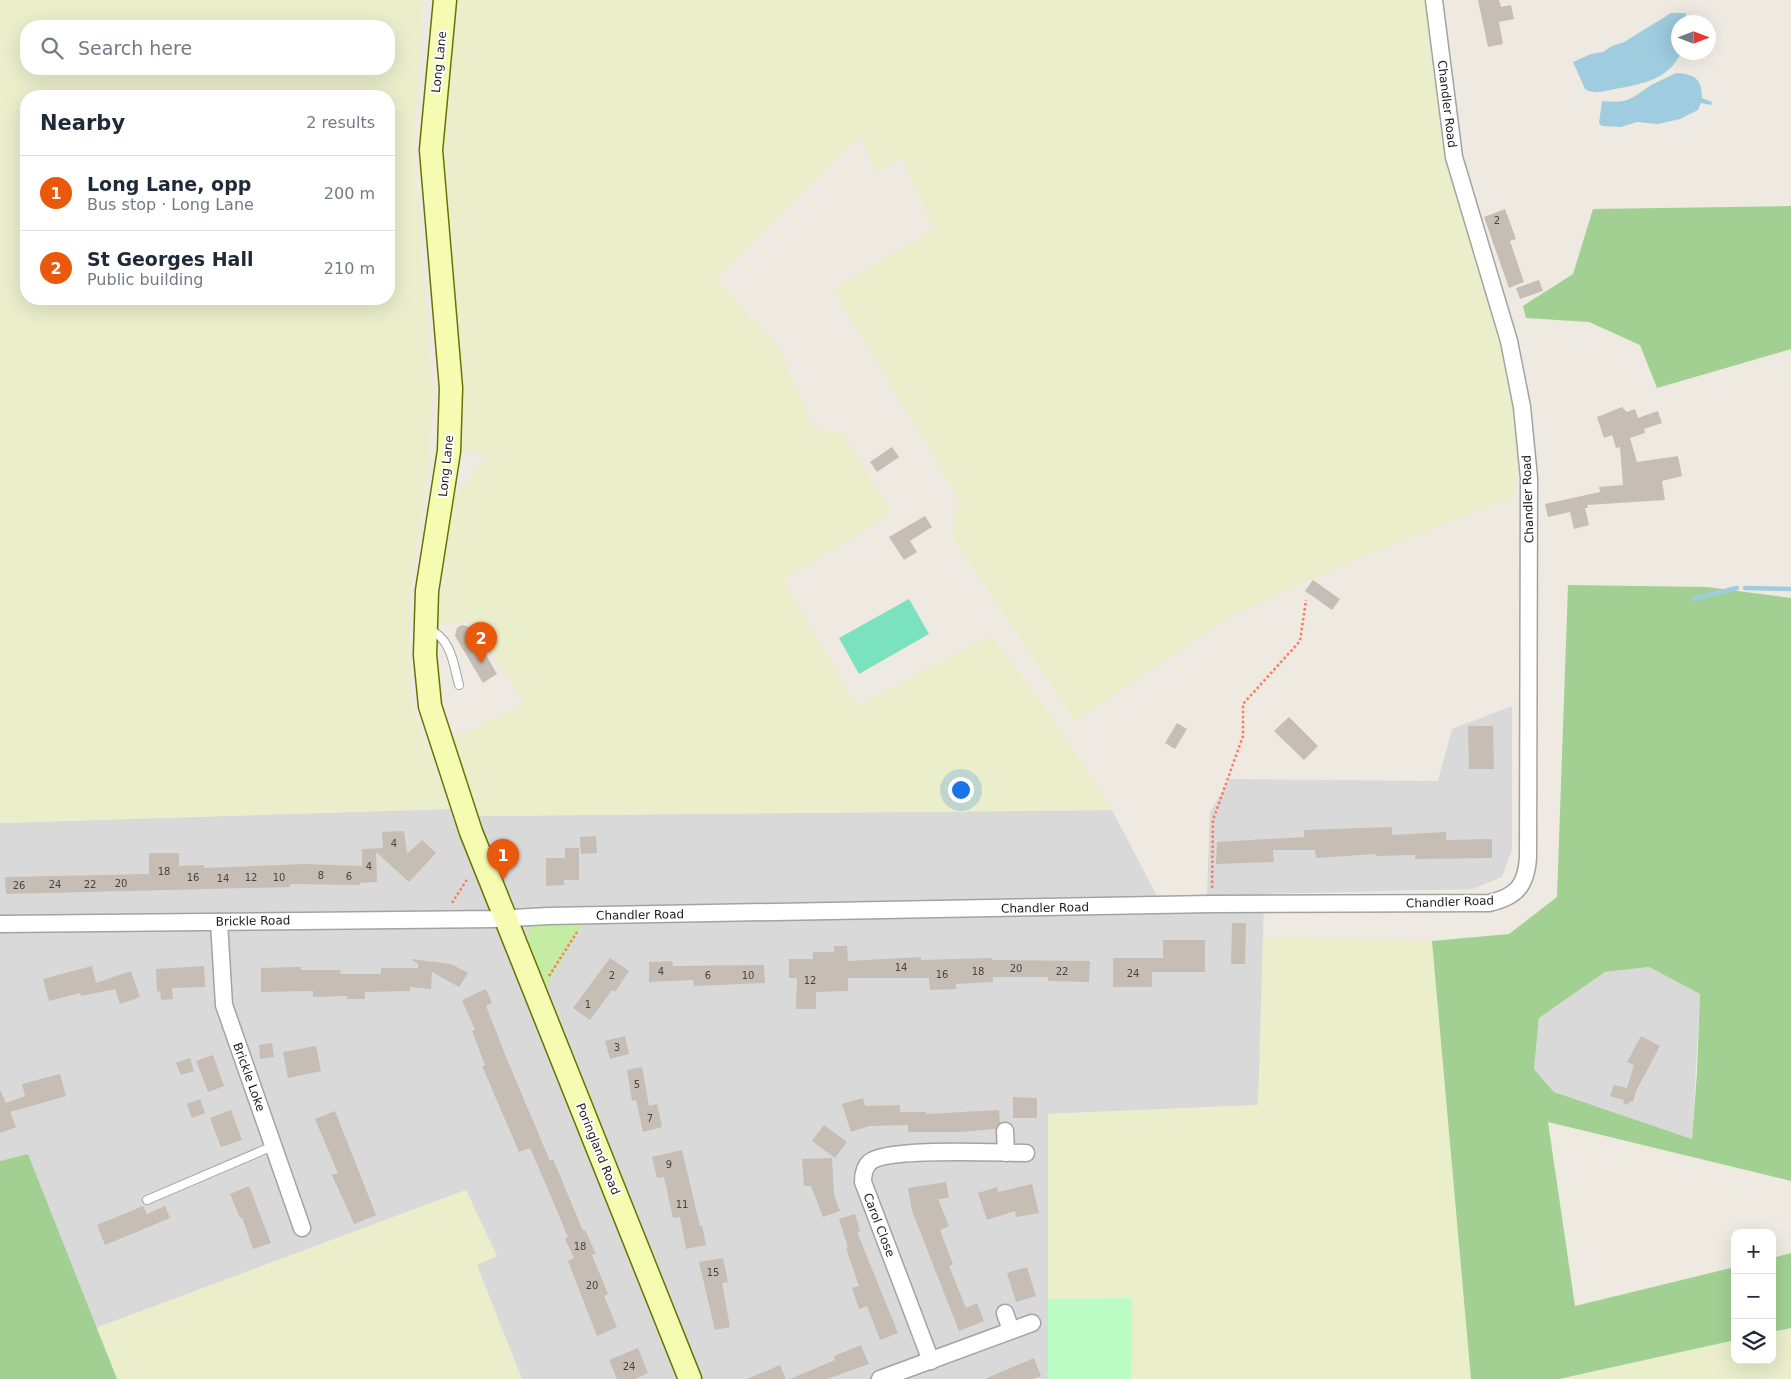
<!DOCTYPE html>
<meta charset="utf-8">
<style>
:root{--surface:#fff;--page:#f6f6f7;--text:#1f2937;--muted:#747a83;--line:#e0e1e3;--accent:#ea580c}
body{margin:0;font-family:"DejaVu Sans",sans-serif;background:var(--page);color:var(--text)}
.controls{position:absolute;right:15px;bottom:15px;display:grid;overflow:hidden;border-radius:10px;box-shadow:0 5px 20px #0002}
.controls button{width:45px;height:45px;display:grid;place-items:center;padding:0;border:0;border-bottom:1px solid var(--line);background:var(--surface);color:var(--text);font:25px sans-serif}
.compass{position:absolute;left:1671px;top:15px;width:45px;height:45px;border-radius:50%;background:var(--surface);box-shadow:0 5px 20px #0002;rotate:90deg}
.you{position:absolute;left:960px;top:789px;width:18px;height:18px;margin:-12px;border:4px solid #fff;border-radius:50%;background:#1a73e8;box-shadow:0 0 0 8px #1a73e833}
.badge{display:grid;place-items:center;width:32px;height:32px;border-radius:50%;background:var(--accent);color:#fff;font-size:16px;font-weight:700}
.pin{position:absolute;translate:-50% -41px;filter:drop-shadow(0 1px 2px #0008)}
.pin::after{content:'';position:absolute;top:26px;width:18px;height:15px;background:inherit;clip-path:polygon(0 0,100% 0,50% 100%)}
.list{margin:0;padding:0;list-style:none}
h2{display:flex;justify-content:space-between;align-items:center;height:65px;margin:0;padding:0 20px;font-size:21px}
h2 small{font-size:16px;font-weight:400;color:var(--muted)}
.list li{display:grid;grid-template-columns:32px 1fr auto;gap:15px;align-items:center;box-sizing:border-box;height:75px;padding:0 20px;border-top:1px solid var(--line)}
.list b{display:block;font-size:19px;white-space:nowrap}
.list p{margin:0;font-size:16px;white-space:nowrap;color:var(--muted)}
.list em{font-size:16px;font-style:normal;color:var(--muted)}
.icon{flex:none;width:28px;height:28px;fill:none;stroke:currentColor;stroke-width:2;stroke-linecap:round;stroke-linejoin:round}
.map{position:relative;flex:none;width:1791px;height:1379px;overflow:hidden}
.search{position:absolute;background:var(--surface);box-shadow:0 5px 20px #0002;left:20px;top:20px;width:375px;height:55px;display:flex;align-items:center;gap:12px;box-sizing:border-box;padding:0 18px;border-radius:20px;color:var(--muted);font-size:19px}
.panel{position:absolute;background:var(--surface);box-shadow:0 5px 20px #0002;left:20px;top:90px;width:375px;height:215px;border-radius:20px}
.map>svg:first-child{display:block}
</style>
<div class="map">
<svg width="1791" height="1379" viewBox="0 0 1791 1379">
<rect width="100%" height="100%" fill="#eeeae1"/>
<g fill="#dad9d9">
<polygon points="1512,706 1512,850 1502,877 1473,889 1264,894 1259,1105 1048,1114 1048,1379 522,1379 476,1265 496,1256 466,1190 96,1328 28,1154 0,1161 0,823 450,809 474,816 1112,810 1158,898 1207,894 1210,812 1230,779 1438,781 1452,729"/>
<polygon points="1649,967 1700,994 1692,1139 1554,1092 1534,1069 1539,1018 1605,972"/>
</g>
<g fill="#eaeecb" fill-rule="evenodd">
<path d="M0,0H423L414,153L433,393L428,473L410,595V698L450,809L0,823ZM26,26H389V69H26ZM389,96V299H26V96Z"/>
<polygon points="453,0 1426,0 1512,397 1518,468 1513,497 1367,555 1234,614 1075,721 951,536 959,498 833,289 933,230 903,159 876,172 860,136 716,279 780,349 813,428 844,434 892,513 783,580 857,705 992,636 1058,725 1112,810 474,816 450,739 526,703 470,621 437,625 453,499 488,453 457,451 438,150"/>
<polygon points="1263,937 1432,941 1471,1379 1131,1379 1132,1298 1048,1299 1048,1114 1258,1105"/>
<polygon points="466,1190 497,1256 477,1265 522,1379 117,1379 96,1328"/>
<polygon points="1791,1328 1791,1379 1559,1379 1735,1340 1735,1360 1772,1360 1772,1332"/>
</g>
<path fill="#c4eca3" d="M586,919L546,988C538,969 521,945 531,925Z"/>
<g fill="#a2d093" fill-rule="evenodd">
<polygon points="1791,206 1791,349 1657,388 1640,345 1589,322 1526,318 1523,306 1573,274 1593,209"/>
<path d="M1568,585L1707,587L1791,598V1181L1548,1122L1575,1306L1735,1267V1340L1559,1379H1471L1432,941L1509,934L1557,897ZM1649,967L1700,994L1697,1072L1692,1139L1554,1092L1534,1069L1539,1018L1605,972Z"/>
<polygon points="28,1154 117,1379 0,1379 0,1161"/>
<polygon points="1791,1253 1791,1328 1772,1332 1772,1258"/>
</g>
<polygon fill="#bafcc3" points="1132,1298 1131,1379 1048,1379 1048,1299"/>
<polygon fill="#7ae2bf" points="909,599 929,634 859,674 839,638"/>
<g fill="#9fcddf">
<path d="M1671,13H1686L1685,22H1678V52L1681,53C1668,80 1642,84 1615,89C1605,91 1594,95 1585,89L1573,62L1591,54L1603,52L1612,46L1624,42Z"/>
<path d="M1676,73C1695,74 1702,79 1702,98L1712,102L1711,105L1701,103L1698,110L1680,119L1658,124L1637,122L1621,127L1602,126L1599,123L1602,101C1626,103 1628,101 1647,88C1655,82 1667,78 1676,73Z"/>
</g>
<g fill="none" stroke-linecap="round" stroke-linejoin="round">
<g stroke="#9fcddf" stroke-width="4.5">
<polyline points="1745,588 1791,589"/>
<polyline points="1693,599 1737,588"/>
</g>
</g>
<g fill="#c6bdb4">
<polygon points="1478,0 1499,0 1501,7 1511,5 1514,19 1499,22 1503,44 1488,47"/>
<polygon points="1505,209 1516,239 1510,241 1524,282 1509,288 1484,217"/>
<polygon points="1539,280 1543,291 1520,299 1516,288"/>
<polygon points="1622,407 1627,412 1635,409 1638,418 1658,411 1662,423 1644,429 1645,433 1630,438 1637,462 1678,456 1682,476 1662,481 1665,500 1587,505 1588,508 1585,508 1589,525 1574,529 1570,512 1548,517 1545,504 1600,492 1599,487 1623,485 1620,447 1616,448 1612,435 1604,438 1597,417"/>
<polygon points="892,447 899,457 877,472 870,462"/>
<polygon points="925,516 932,527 910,541 917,552 904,560 889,537"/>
<polygon points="1313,580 1340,599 1332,610 1305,591"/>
<polygon points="462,625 470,627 497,674 483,683 455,636 457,628"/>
<polygon points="1289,717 1318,746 1304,760 1274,731"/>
<polygon points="1177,723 1187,729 1175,749 1165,743"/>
<polygon points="1468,726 1493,726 1494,769 1469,769"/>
<polygon points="1392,827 1392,835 1446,832 1446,840 1492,839 1492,858 1415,859 1415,855 1376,856 1376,854 1316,858 1315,850 1273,850 1274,862 1216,864 1217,842 1304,837 1304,830"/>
<polygon points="404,831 407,854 422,840 436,853 409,882 376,852 377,882 360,883 360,885 290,884 290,887 6,894 5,877 149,874 149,853 179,853 179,866 204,865 204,868 305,864 362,866 362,849 383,848 382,832"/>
<polygon points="596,836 597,853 581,854 580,837"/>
<polygon points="565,848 579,848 579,880 564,880 564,885 546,886 546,858 565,858"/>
<polygon points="1232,923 1246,923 1245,964 1231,964"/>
<polygon points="1163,940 1205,940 1205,972 1152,972 1152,987 1113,987 1113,958 1163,958"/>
<polygon points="834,946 847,946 848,961 921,957 921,960 992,958 992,960 1090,961 1089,982 1048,981 1048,977 993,977 993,982 956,984 956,989 930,990 929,978 848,978 848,991 816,992 816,1009 796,1009 797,978 789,978 789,959 813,959 813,952 834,952"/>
<polygon points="610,958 629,971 615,992 612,990 590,1020 573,1008"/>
<polygon points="411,959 451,964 468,973 459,987 432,972 431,989 410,987 410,991 365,992 365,999 347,999 347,996 313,997 313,991 261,992 261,968 301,967 301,970 340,970 341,974 381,974 381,968 418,968 418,964"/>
<polygon points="672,961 673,966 764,965 765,983 694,986 693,980 649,982 649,962"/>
<polygon points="92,966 96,983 131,971 140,997 120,1004 115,989 81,996 80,993 49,1001 43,979"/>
<polygon points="204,966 205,987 172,988 173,999 161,1000 160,991 157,992 156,969"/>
<polygon points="486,989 492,1003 486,1006 506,1057 550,1161 553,1159 583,1231 585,1230 596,1254 592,1255 608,1294 604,1296 617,1327 597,1336 568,1261 574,1258 565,1239 568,1237 547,1187 530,1148 519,1152 482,1066 485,1065 472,1031 475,1030 462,1000"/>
<polygon points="625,1036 629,1054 610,1059 605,1041"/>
<polygon points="1641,1036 1660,1046 1636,1091 1633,1102 1630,1101 1628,1105 1623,1103 1624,1100 1610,1096 1614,1085 1627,1088 1634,1065 1627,1062"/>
<polygon points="272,1043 274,1057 260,1059 259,1045"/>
<polygon points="316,1046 321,1071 288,1078 283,1052"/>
<polygon points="213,1055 224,1086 208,1092 196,1061"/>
<polygon points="190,1058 194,1071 181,1075 176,1063"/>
<polygon points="642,1067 649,1106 657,1104 662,1127 643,1132 636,1100 632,1101 627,1070"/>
<polygon points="60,1074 66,1096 10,1112 16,1127 0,1133 0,1090 6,1103 25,1096 22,1084"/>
<polygon points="1013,1097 1037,1098 1037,1118 1013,1118"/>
<polygon points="863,1098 865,1106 900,1105 900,1112 926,1112 926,1114 999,1110 1000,1123 995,1129 960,1132 908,1132 908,1125 869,1126 851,1132 842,1104"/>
<polygon points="200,1099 205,1113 192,1118 187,1104"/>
<polygon points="231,1110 242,1140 221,1147 210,1118"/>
<polygon points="335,1111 376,1215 354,1224 332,1175 338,1173 315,1119"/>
<polygon points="824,1125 847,1142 835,1158 812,1141"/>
<polygon points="682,1150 700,1226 702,1225 706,1245 686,1249 680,1217 673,1218 664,1177 657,1178 652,1157"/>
<polygon points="832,1158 834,1195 840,1211 823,1217 811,1186 804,1186 802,1159"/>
<polygon points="946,1182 949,1198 938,1199 949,1226 940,1230 953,1264 949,1266 966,1308 977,1303 984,1321 959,1331 912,1211 908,1188"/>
<polygon points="1032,1184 1039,1213 1016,1217 1015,1211 987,1220 978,1193 997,1187 998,1192"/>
<polygon points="249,1186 271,1243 253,1249 242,1217 240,1218 230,1194"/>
<polygon points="143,1206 147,1214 165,1206 170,1218 105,1245 97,1225"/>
<polygon points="855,1214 860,1231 857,1232 898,1333 880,1340 867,1306 859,1309 852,1288 859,1286 846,1248 848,1247 839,1219"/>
<polygon points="723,1258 728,1282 722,1283 730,1327 715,1330 699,1262"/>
<polygon points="1027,1267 1036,1296 1016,1302 1007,1273"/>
<polygon points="861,1345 869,1364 827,1379 790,1379 835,1360 834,1356"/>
<polygon points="638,1348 648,1373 635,1379 617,1379 609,1360"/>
<polygon points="1034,1358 1041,1376 1032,1379 985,1379"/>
<polygon points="780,1365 786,1379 747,1379"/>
</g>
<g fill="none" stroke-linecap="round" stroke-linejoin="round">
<g stroke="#a3a3a3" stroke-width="10">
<g id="lane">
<path d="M429,629C452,640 453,663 459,685"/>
<polyline points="147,1200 273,1146"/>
</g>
</g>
<g stroke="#a3a3a3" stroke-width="19">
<g id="street">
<polyline points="219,922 224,1005 302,1228"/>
<path d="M0,924L495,919L548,916L1212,904L1489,903C1516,897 1526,886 1528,858L1529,478L1522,407L1509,341L1454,157L1434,0"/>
<polyline points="1005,1131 1006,1153"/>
<polyline points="1005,1313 1011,1330"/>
<path d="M931,1361L863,1182C863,1174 864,1167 870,1162C887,1147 999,1153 1026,1153"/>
<polyline points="880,1379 1032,1323"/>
</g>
</g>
<g stroke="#647600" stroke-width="25">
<polyline id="secondary" points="445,0 431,150 451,388 449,451 427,591 425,655 430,706 471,832 690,1379"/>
</g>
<g stroke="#ff7861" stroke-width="2.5" stroke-dasharray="2.5 2.5" stroke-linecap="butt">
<polyline points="1212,888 1213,820 1243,736 1243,704 1300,641 1306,600"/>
<polyline points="452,903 468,878"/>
<polyline points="549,976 577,932"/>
</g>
<use href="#lane" stroke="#fff" stroke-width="8"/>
<use href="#street" stroke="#fff" stroke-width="16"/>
<use href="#secondary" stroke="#f5fcb1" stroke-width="22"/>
</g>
<g text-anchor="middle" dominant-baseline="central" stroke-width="4" stroke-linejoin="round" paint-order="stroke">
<g font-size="10" fill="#464442">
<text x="1497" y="220">2</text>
<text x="394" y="843">4</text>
<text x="369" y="866">4</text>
<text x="164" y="871">18</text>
<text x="321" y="875">8</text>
<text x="349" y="876">6</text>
<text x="193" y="877">16</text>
<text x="251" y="877">12</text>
<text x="279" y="877">10</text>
<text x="223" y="878">14</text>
<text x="121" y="883">20</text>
<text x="55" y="884">24</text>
<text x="90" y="884">22</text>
<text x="19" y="885">26</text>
<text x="901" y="967">14</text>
<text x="1016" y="968">20</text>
<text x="661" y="971">4</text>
<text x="978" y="971">18</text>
<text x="1062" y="971">22</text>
<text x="1133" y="973">24</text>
<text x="942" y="974">16</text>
<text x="612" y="975">2</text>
<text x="708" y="975">6</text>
<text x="748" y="975">10</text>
<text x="810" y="980">12</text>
<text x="588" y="1004">1</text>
<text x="617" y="1047">3</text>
<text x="637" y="1084">5</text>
<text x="650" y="1118">7</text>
<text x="669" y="1164">9</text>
<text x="682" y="1204">11</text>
<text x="580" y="1246">18</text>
<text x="713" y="1272">15</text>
<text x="592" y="1285">20</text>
<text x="629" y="1366">24</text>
</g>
<g font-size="12" fill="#1c1c1c" stroke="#fff">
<text transform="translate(439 62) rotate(-84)">Long Lane</text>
<text transform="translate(1447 104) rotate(83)">Chandler Road</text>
<text transform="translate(446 466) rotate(-84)">Long Lane</text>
<text transform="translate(1528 499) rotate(-92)">Chandler Road</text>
<text transform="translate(1450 902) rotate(-2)">Chandler Road</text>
<text transform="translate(1045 908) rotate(-1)">Chandler Road</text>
<text transform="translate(640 915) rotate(-1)">Chandler Road</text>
<text transform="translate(253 921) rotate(-1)">Brickle Road</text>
<text transform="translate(249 1077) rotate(70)">Brickle Loke</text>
<text transform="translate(598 1149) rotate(68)">Poringland Road</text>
<text transform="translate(879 1225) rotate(69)">Carol Close</text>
</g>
</g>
</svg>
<div class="controls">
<button>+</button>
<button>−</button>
<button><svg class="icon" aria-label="layers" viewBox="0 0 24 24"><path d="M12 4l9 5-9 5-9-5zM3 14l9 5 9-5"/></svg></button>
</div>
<svg class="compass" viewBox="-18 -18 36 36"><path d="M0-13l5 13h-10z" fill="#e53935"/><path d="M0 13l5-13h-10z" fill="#747a83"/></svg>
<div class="you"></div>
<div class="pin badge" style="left:503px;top:880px">1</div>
<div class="pin badge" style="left:481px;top:663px">2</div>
<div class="search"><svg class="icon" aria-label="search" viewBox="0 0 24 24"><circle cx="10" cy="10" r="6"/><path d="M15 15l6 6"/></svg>Search here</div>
<section class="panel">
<h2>Nearby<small>2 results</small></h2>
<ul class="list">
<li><span class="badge">1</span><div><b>Long Lane, opp</b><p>Bus stop · Long Lane</p></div><em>200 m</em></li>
<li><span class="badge">2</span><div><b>St Georges Hall</b><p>Public building</p></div><em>210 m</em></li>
</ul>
</section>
</div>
